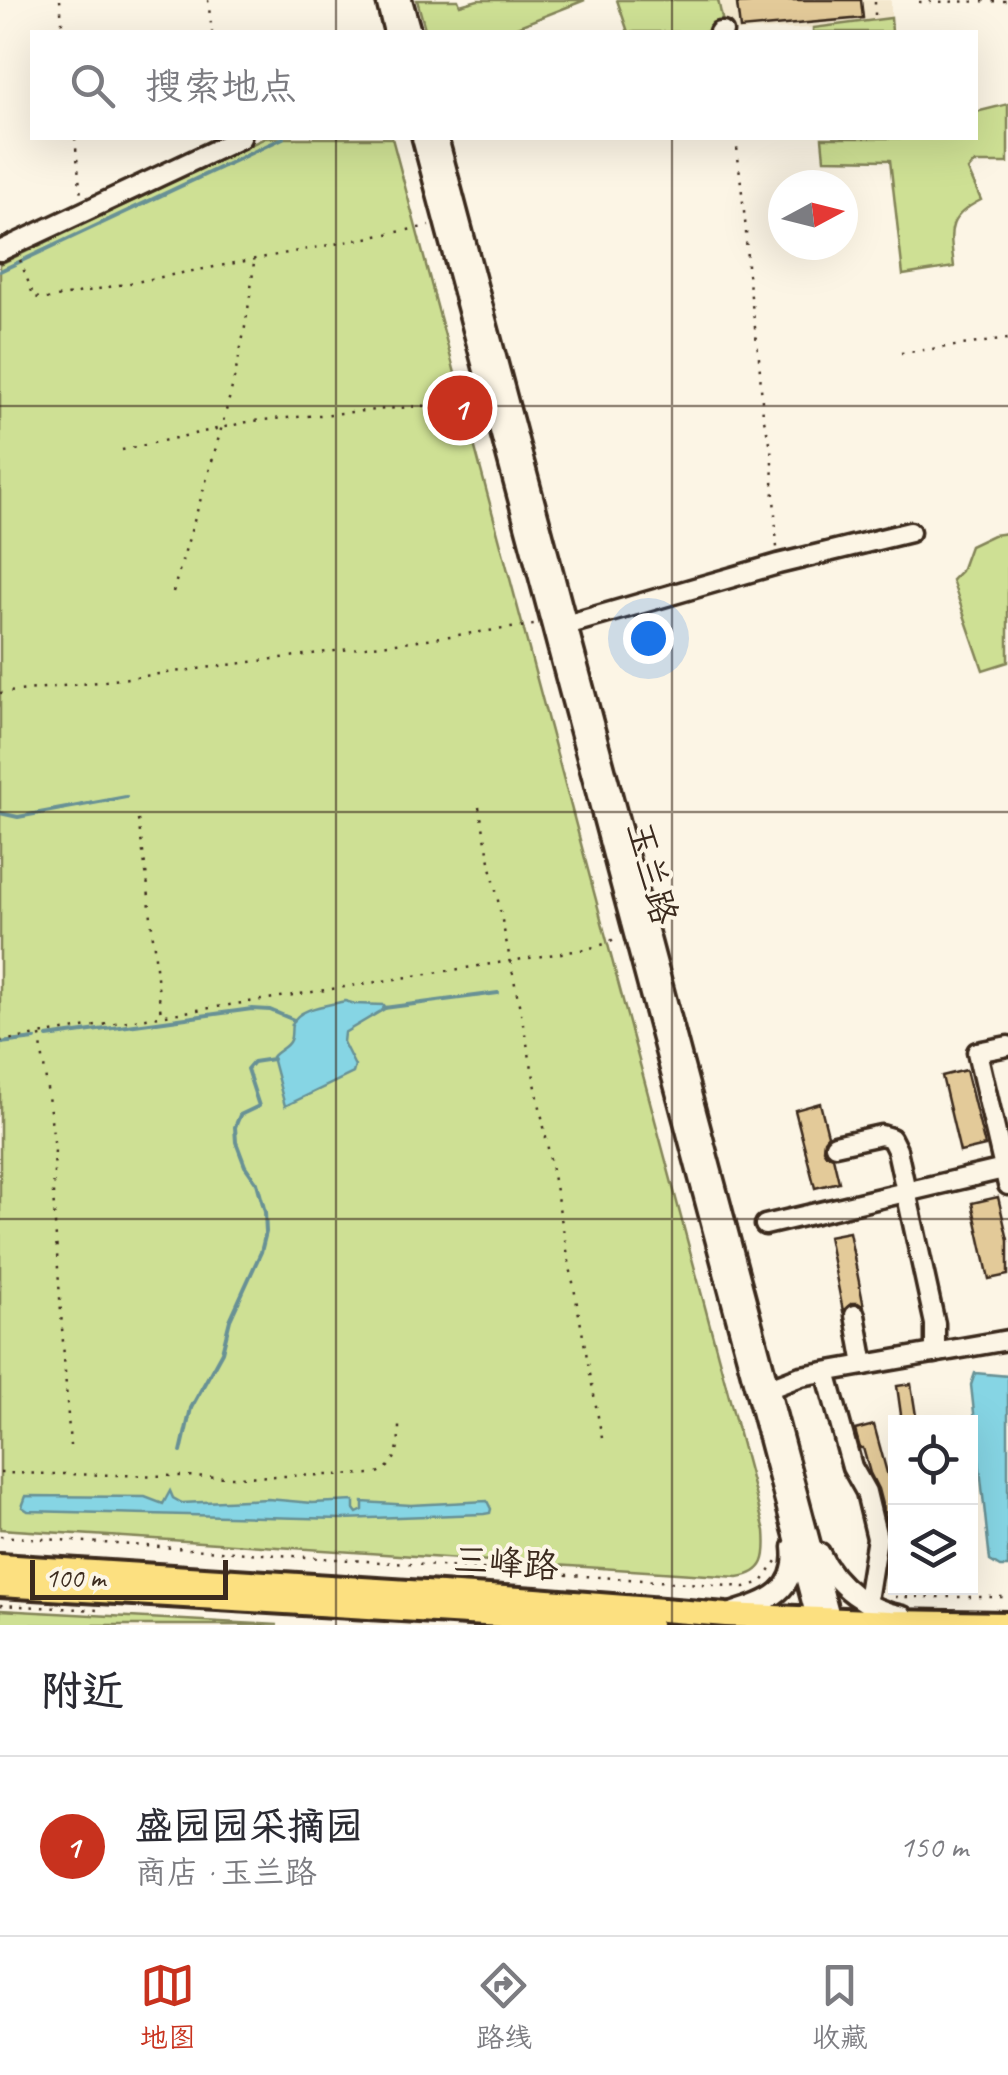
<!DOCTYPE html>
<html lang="zh">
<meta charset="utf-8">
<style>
:root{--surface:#fff;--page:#f7f7f7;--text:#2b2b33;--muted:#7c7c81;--line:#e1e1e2;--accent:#c8321e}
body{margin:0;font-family:Caveat,"LXGW WenKai TC",sans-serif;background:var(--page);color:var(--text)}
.controls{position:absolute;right:30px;bottom:30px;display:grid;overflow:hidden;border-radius:0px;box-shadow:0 10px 40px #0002}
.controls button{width:90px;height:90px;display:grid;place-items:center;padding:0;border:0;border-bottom:2px solid var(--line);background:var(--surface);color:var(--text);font:50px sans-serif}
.compass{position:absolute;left:768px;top:170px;width:90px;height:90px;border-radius:50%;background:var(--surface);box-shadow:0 10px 40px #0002;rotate:83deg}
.scale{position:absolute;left:30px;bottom:25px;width:198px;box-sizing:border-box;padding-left:10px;border:5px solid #3b2a1e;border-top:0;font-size:28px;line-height:35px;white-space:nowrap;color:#3b2a1e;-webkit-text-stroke:8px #fcf5e5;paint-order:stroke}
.you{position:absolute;left:648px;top:638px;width:35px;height:35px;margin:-25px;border:8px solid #fff;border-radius:50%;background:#1a73e8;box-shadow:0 0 0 15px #1a73e833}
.badge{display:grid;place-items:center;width:65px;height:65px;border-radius:50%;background:var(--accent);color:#fff;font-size:32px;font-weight:700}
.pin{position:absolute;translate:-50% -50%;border:5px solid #fff;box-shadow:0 2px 10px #0006}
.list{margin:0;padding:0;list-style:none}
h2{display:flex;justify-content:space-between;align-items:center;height:130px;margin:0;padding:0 40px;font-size:42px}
h2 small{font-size:32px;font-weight:400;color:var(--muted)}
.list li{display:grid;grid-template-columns:65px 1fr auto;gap:30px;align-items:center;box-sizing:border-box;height:180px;padding:0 40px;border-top:2px solid var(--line)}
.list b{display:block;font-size:38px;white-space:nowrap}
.list p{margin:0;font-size:32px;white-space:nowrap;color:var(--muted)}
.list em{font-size:32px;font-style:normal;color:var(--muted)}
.icon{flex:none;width:55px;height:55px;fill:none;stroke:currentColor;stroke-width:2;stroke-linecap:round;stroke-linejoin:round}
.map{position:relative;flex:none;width:1008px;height:1625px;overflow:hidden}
.search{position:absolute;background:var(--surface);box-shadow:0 10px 40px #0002;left:30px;right:30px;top:30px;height:110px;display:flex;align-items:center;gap:25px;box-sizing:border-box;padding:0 35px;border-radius:0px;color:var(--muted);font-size:38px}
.sheet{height:310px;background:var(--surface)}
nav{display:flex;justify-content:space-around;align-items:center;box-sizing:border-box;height:140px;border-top:2px solid var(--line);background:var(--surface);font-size:28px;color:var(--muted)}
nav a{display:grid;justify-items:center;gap:5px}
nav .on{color:var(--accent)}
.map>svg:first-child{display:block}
</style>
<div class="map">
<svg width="1008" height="1625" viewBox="0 0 1008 1625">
<rect width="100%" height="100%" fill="#fcf5e5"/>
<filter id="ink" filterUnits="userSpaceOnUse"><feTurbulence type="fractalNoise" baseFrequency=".01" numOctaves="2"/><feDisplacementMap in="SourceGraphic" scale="20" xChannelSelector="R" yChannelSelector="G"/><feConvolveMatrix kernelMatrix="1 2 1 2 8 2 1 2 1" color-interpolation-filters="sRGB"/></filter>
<g filter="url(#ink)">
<polygon fill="#f4e8ce" points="718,0 891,0 891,18 813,28 725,32"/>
<g fill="#cee094" stroke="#848559" stroke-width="2.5">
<polygon points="417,0 458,0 460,5 478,0 585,0 504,32 426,32"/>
<polygon points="617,0 718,0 725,32 628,32"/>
<polygon points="891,18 892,32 813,32 813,28"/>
<path d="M1008,104V163H974L968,170L981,200C945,218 950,231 954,267L903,275L890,160L824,159L822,138H976V112Z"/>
<path d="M265,138H392L765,1531C767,1557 766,1573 738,1577L0,1529V264Z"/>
<polygon points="1008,533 1008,662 983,670 952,580 961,571 970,546 993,535"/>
<polygon points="0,1610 278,1625 0,1625"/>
</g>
<g fill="#86d5e4" stroke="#689195" stroke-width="2.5">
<path d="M345,1001L355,1004L384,1005L386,1008L344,1033L343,1042L355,1066L353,1073L285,1106L272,1057C277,1050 287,1048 290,1040C292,1037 291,1027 292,1024C298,1007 330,1005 345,1001Z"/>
<polygon points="975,1373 1008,1376 1008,1567 1000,1567 990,1561 971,1385"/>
<polygon points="170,1491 173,1498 182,1503 268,1499 312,1503 354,1501 354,1509 357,1513 363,1510 363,1502 411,1505 487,1501 491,1509 490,1513 484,1514 342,1519 28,1511 22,1507 26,1496 145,1497 163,1504"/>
</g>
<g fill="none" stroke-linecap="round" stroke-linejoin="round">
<g stroke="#689195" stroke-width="4">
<polyline points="0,271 283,138"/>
<polyline points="0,813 18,817 126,797"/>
<polyline points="384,1008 498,993"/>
<polyline points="47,1037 252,1009 270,1010 294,1020"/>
<polyline points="0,1043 35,1039"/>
<polyline points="181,1452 191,1408 222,1352 230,1320 261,1252 266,1232 265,1212 257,1183 245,1166 236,1142 235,1127 240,1115 259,1106 247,1069 253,1062 273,1059"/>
</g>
</g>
<g fill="#e3ca99" stroke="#3b2a1e" stroke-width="2.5">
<polygon points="783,0 861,0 863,18 740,29 737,4"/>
<polygon points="966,1070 985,1146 960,1152 942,1076"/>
<polygon points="820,1103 828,1135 824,1140 823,1149 826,1154 833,1157 839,1182 815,1188 795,1110"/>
<polygon points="998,1197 1008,1240 1008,1275 989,1279 972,1203"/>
<polygon points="849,1232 864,1307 858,1303 852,1303 843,1311 828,1236"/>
<polygon points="911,1384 917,1422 902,1422 897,1386"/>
<polygon points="874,1425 896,1506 896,1517 886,1520 878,1489 870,1473 863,1448 860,1448 855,1430"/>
</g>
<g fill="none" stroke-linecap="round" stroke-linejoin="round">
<g stroke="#3b2a1e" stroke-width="25">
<g id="minor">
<polyline points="386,0 394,32"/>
<polyline points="402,0 411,32"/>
<polyline points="719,32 723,32"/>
<polyline points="422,138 818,1625"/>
<polyline points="438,138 832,1625"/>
<polyline points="0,251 241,138"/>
<polyline points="567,621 573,623 778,564 910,532"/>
<polyline points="1008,1046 977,1052 1008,1185"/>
<polyline points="835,1145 881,1135 891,1138 897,1150 935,1324 935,1353"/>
<polyline points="765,1225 1008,1168"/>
<polyline points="855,1315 864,1365"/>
<polyline points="826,1372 852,1467 866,1492 877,1538 868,1594"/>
<polyline points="762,1391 801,1376 1008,1340"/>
<path d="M820,1553C835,1586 868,1610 903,1616"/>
<path d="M734,1612C769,1601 798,1591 793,1547"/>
</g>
</g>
<g stroke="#3b2a1e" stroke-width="30">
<g id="major">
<polyline points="0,1566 536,1600 726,1615 891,1622 1008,1624"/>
<polyline points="0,1585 650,1624"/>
</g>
</g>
<g stroke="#3b2a1e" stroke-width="2.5" stroke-dasharray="2.5 8" stroke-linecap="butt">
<polyline points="60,0 63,32"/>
<polyline points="208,0 212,32"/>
<polyline points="919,2 1008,1"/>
<polyline points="875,15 875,0"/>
<polyline points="75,138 81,196"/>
<polyline points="736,138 746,230 747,266 759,358 763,416 771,446 777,548"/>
<polyline points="20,260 34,297 46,299 429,226"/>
<polyline points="901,353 1008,339"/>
<polyline points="122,450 252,421 420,406 478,403"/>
<path d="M173,592C204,483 244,374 254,261"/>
<polyline points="0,693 90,683 534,625"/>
<polyline points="479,807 544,1127 602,1438"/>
<polyline points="138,820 147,878 161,1016"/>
<polyline points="40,1036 55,1149 53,1194 70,1446"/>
<polyline points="0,1041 587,949 608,943 619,935"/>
<path d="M0,1473L234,1477L375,1474C399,1466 399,1446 399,1424"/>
<polyline points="0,1536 745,1587 762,1582 777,1561"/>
<polyline points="895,1597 1008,1597"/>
<polyline points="0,1605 98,1610"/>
</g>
<use href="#minor" stroke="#fcf5e5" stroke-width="18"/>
<use href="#major" stroke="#fce080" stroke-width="22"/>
</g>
</g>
<path fill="none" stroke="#3b2a1e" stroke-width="2.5" stroke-opacity="0.55" d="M336,0V32M672,0V32M336,138V1625M672,138V1625M0,406H1008M0,812H1008M0,1219H1008"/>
<g text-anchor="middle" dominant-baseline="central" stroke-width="8" stroke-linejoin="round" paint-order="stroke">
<g font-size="35" fill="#3b2a1e" stroke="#fcf5e5">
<text transform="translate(652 873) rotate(75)">玉兰路</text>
<text transform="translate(506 1563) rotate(4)">三峰路</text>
</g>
</g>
</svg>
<div class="controls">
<button><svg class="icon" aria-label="locate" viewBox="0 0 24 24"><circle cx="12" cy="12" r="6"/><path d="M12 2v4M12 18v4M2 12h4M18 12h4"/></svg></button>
<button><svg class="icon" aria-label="layers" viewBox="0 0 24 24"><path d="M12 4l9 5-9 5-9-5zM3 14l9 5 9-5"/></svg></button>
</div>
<svg class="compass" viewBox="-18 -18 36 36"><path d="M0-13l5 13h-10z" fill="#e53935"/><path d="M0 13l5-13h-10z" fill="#7c7c81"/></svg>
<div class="scale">100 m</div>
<div class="you"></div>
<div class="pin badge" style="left:460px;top:408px">1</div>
<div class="search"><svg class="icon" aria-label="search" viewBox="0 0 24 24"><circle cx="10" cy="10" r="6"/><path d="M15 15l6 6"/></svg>搜索地点</div>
</div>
<section class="sheet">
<h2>附近<small></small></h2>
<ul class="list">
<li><span class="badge">1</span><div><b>盛园园采摘园</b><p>商店 · 玉兰路</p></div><em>150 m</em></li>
</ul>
</section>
<nav>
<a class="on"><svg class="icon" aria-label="map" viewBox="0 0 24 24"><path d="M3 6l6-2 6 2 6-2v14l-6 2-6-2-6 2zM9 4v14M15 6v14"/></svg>地图</a>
<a><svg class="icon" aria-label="directions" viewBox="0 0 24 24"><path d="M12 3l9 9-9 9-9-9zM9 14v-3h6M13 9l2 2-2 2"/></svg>路线</a>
<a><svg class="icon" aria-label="saved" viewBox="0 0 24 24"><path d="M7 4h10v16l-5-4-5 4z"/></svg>收藏</a>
</nav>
